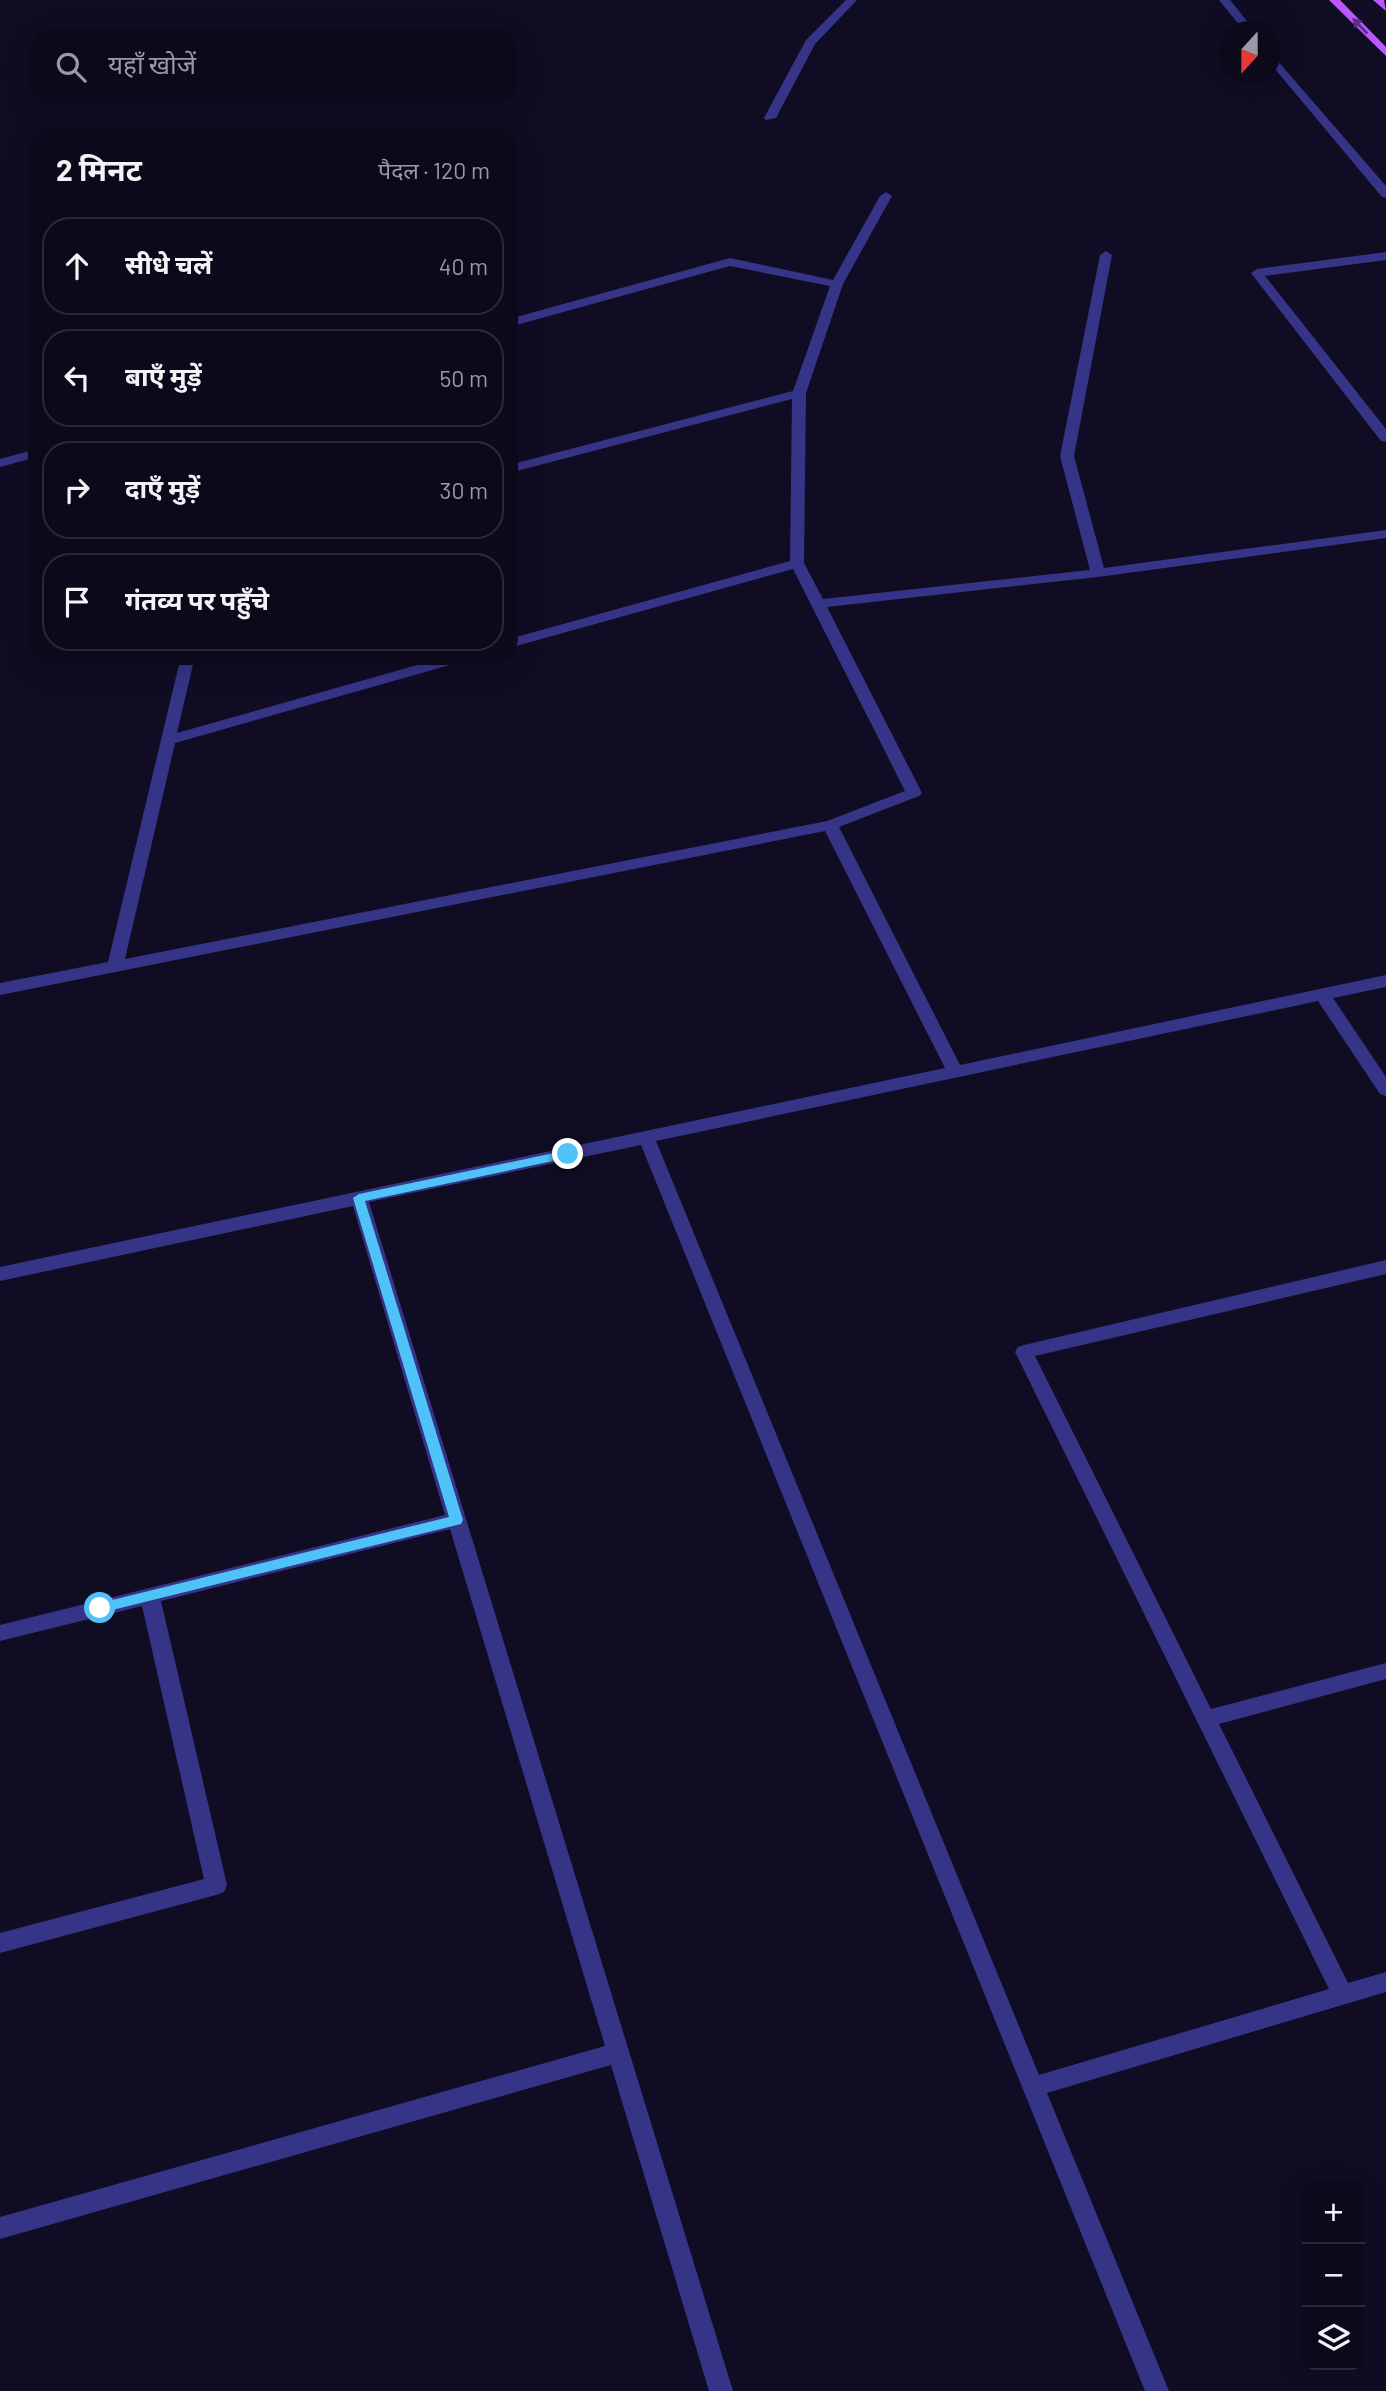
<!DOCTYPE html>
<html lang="hi">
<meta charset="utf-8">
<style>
:root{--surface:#0c091b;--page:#151224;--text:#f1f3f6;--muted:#9a9aa3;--line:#2c2a3a}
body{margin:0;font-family:Barlow,"Noto Sans Devanagari",sans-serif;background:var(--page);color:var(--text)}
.controls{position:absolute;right:21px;bottom:21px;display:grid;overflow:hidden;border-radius:14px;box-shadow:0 7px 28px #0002}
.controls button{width:63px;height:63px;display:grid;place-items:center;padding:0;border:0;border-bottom:2px solid var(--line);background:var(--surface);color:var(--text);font:35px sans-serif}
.compass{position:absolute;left:1218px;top:21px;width:63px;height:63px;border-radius:50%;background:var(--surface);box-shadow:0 7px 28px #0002;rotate:201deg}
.stop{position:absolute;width:21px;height:21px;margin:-16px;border:5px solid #4fc3f7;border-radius:50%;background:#fff}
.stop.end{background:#4fc3f7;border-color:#fff;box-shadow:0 2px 7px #0008}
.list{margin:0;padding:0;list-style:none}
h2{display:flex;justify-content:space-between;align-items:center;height:91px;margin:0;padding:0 28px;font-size:30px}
h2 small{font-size:23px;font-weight:400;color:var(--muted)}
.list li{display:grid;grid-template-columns:46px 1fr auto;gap:21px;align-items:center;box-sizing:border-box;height:98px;margin:0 14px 14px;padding:0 14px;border:2px solid var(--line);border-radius:28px}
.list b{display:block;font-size:26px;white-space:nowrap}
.list em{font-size:23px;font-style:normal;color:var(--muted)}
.icon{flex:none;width:38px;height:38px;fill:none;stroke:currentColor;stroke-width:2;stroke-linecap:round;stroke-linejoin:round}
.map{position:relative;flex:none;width:1386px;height:2391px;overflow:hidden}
.search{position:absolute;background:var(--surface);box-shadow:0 7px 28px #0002;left:28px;top:28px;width:490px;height:77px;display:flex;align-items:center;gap:18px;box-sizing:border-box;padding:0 24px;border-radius:28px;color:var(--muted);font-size:26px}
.panel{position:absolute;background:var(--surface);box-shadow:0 7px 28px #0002;left:28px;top:126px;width:490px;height:539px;border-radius:28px}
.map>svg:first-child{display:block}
</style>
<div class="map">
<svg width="1386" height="2391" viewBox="0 0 1386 2391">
<rect width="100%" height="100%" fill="#100c24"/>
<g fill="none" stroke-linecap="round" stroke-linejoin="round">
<g fill="#363486" fill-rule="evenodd">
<polygon points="846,0 857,0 815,44 776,118 766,120 764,118 806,40"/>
<polygon points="1219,0 1230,0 1256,32 1245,32"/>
<polygon points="1270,52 1386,186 1386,198 1382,197 1270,63"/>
<polygon points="886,192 892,196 843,284 806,393 804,563 823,599 1090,570 1060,456 1100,255 1106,251 1112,255 1074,456 1104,568 1386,530 1386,538 1098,577 827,607 922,793 919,796 839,827 960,1065 1386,975 1386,987 1333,998 1386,1077 1386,1096 1380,1094 1318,1001 656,1141 1039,2075 1329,1989 1015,1352 1018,1347 1024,1345 1386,1260 1386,1274 1035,1356 1211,1709 1386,1663 1386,1679 1219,1724 1348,1983 1386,1972 1386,1992 1047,2093 1169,2391 1145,2391 641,1145 369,1202 733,2391 709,2391 611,2065 0,2239 0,2217 605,2046 450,1529 161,1601 227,1885 224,1892 216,1895 0,1953 0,1933 204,1879 142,1606 0,1641 0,1625 445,1515 353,1206 0,1281 0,1267 945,1068 825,831 0,995 0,983 108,962 181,656 195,656 177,733 449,656 473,656 471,659 175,743 125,959 827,821 905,791 793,569 509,648 509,639 790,561 792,399 509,473 509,465 793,391 830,286 730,266 509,327 509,319 730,258 833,280 880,196"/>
<polygon points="1386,252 1386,260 1265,276 1386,429 1386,442 1381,441 1251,273 1257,269"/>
<polygon points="37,449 37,457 0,467 0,459"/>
</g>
<g fill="#be56ff" fill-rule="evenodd">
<polygon points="1329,0 1340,0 1386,47 1386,56"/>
<polygon points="1373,0 1384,0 1386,11"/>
</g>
</g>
<defs><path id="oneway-solid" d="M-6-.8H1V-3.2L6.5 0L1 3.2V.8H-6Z" transform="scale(1.75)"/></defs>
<use fill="#5e2d87" href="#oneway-solid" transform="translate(1360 26) rotate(-134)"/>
<polygon fill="#4fc3f7" points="568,1150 574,1154 572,1157 365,1201 463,1520 461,1524 100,1613 95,1612 93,1608 100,1603 449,1517 353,1198 359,1194"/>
</svg>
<div class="controls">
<button>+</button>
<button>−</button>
<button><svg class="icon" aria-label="layers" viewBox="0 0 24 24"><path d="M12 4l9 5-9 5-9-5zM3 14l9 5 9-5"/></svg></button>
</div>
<svg class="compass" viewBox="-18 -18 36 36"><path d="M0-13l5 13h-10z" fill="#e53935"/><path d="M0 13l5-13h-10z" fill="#9a9aa3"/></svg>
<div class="stop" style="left:100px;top:1608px"></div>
<div class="stop end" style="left:568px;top:1154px"></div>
<div class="search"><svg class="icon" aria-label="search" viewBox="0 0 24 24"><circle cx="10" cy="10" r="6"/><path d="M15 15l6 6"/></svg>यहाँ खोजें</div>
<section class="panel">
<h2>2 मिनट<small>पैदल · 120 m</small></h2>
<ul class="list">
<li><svg class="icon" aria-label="ahead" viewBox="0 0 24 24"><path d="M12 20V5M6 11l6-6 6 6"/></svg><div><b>सीधे चलें</b></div><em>40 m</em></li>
<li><svg class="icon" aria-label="left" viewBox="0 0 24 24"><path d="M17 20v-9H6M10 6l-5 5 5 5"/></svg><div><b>बाएँ मुड़ें</b></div><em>50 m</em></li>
<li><svg class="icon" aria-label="right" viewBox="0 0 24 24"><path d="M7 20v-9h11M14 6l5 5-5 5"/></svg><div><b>दाएँ मुड़ें</b></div><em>30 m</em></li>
<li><svg class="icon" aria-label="arrive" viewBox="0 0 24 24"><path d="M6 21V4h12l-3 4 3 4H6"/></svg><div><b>गंतव्य पर पहुँचे</b></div></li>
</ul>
</section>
</div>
